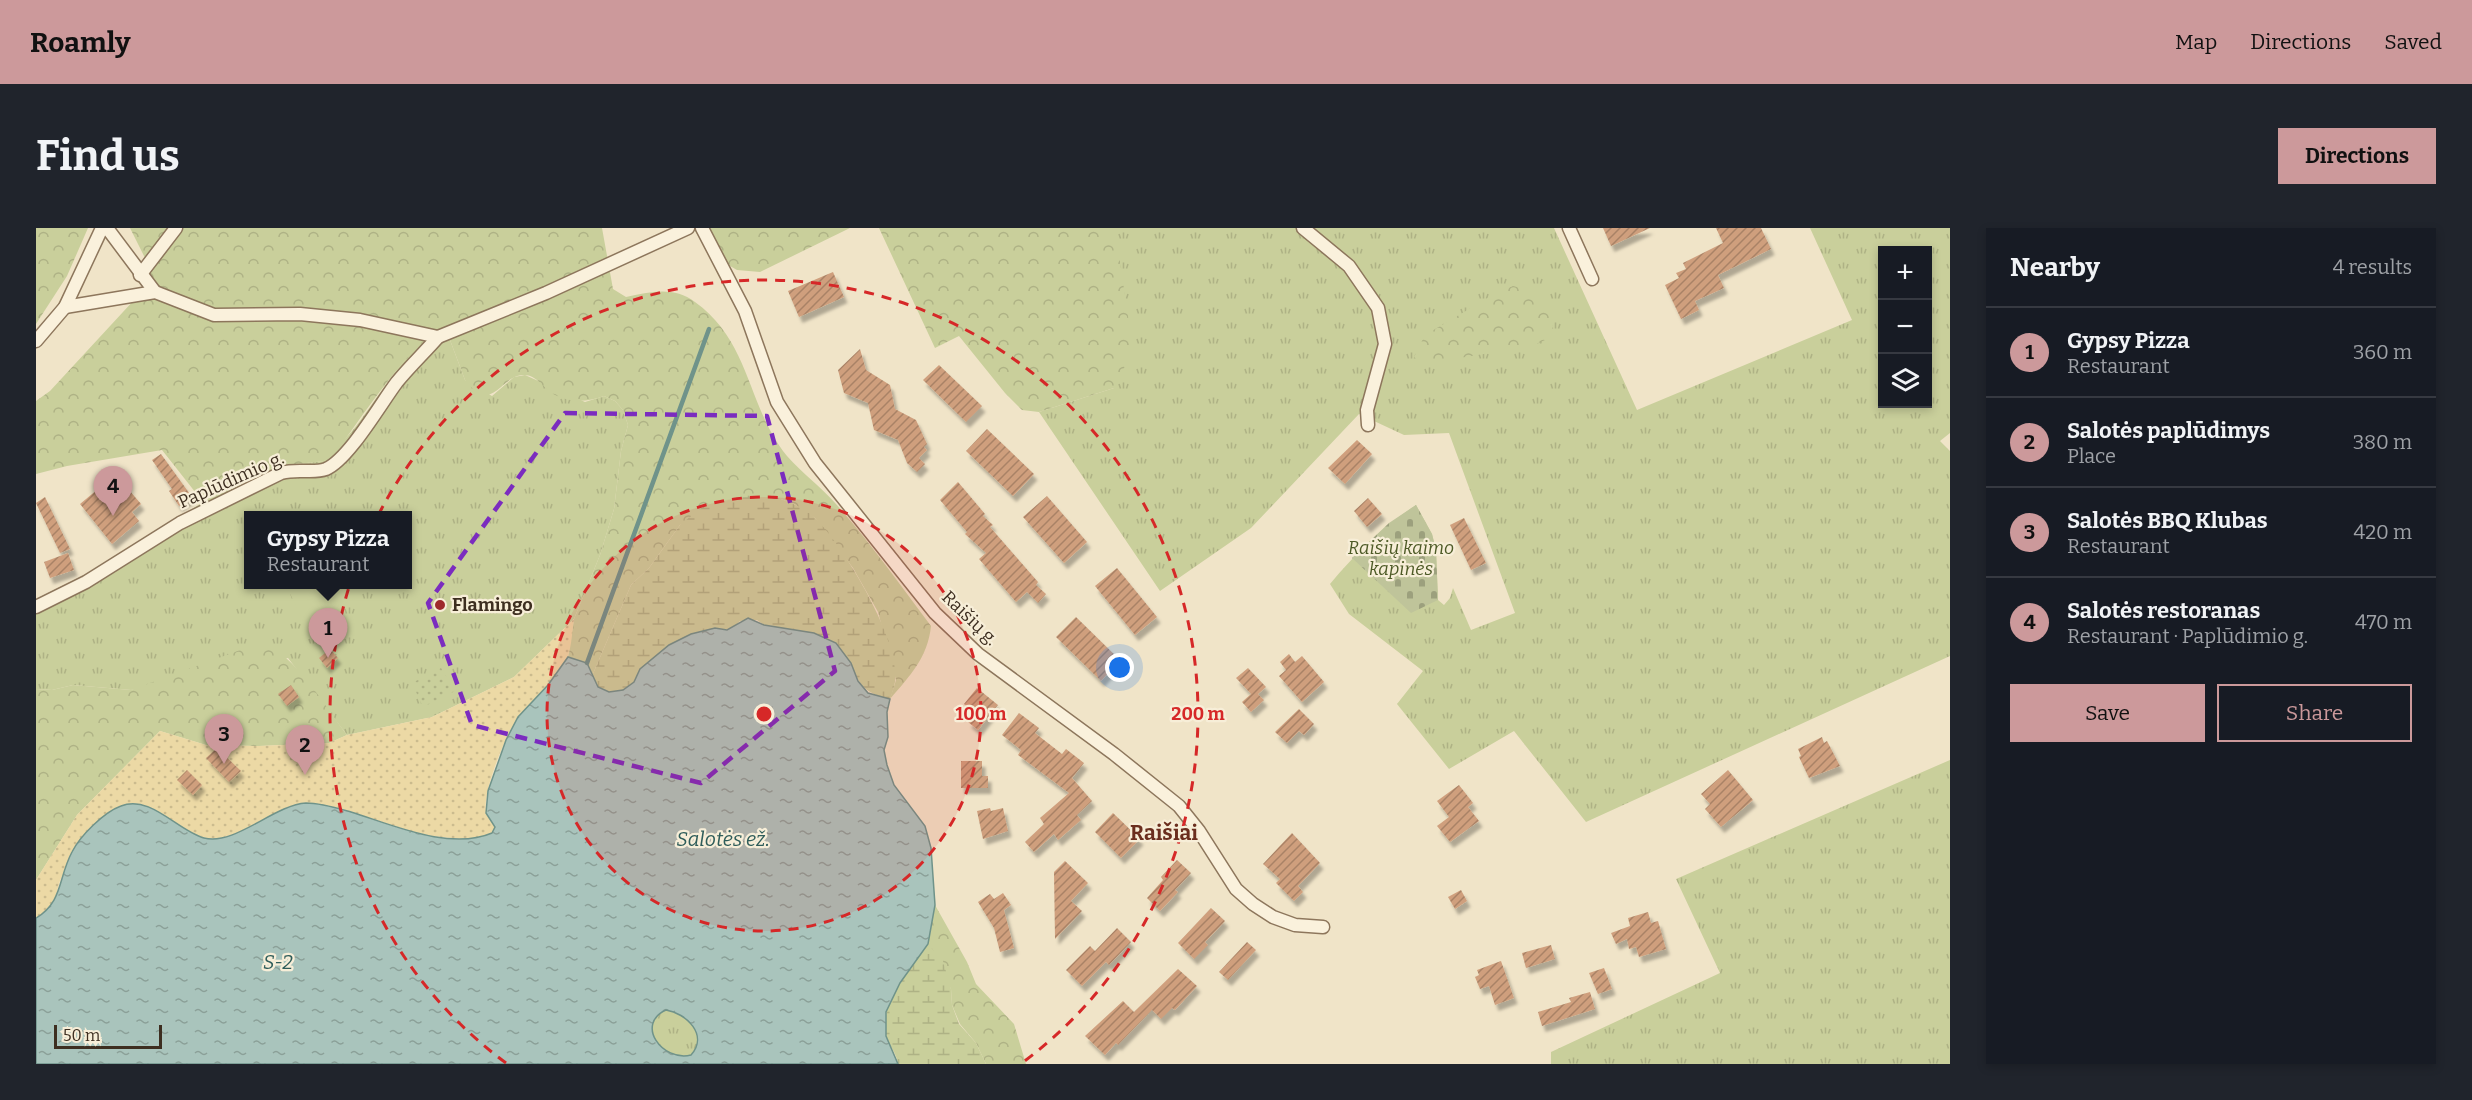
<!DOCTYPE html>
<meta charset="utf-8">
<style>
:root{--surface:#171b24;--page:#20242c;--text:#f1f3f6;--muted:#9ea1a6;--line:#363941;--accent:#cc999b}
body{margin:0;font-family:Bitter,serif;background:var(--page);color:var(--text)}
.controls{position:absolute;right:18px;top:18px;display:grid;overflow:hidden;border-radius:0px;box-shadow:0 3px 9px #0003}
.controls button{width:54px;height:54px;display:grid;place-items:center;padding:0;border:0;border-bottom:2px solid var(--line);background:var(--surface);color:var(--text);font:30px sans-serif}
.scale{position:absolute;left:18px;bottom:15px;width:108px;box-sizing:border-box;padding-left:6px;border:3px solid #3d2e20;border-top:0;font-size:16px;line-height:21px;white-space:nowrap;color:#3d2e20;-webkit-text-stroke:4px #f7eed8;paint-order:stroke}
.you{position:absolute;left:1084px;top:440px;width:21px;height:21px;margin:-15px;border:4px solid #fff;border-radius:50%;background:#1a73e8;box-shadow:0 0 0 9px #1a73e833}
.badge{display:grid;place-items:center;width:39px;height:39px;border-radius:50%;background:var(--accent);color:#111;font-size:20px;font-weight:700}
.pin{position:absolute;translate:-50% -50px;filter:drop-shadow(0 2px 3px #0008)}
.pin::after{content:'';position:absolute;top:32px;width:21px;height:18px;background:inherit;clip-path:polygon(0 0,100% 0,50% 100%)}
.popup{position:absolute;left:208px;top:283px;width:168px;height:78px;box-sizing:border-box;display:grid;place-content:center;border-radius:0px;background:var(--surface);filter:drop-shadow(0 2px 4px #0005);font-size:20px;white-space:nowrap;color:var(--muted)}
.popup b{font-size:22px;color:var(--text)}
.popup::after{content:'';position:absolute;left:50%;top:100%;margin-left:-12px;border:12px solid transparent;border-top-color:var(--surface)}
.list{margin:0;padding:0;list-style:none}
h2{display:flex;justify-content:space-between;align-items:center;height:78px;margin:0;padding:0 24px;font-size:26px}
h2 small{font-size:20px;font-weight:400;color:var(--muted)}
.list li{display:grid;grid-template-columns:39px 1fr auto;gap:18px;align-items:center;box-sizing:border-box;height:90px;padding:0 24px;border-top:2px solid var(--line)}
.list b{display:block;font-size:22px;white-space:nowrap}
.list p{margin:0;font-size:20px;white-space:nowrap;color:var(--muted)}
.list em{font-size:20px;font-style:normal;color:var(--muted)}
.actions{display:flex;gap:12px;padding:18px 24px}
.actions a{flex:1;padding:14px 0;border:2px solid var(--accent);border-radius:0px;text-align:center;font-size:21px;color:var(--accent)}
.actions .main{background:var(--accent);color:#111}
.icon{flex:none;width:33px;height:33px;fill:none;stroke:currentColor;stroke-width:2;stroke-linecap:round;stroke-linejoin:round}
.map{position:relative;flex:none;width:1914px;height:836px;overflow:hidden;border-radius:0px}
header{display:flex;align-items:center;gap:36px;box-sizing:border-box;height:84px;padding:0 30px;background:var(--accent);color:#111}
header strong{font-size:28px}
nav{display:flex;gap:33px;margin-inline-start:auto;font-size:21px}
.intro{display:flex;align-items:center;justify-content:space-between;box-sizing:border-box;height:144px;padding:0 36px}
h1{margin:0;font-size:42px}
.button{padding:15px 27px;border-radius:0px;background:var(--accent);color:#111;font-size:21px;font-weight:700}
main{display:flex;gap:36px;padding:0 36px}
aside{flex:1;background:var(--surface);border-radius:0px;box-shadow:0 3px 9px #0003}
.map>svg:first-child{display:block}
</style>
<header>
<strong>Roamly</strong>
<nav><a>Map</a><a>Directions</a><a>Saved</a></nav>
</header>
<div class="intro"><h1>Find us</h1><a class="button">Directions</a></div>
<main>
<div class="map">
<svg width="1914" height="836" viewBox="0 0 1914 836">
<defs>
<pattern id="grass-tufts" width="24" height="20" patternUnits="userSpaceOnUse" patternTransform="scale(1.5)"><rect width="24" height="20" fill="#c9cf9b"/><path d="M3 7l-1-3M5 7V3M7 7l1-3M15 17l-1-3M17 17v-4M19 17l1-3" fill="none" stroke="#aeb285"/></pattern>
<pattern id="forest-crowns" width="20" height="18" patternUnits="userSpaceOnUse" patternTransform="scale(1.5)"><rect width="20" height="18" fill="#c9cf9b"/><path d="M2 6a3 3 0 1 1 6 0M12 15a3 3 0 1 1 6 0" fill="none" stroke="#aeb285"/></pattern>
<pattern id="wetland-marsh" width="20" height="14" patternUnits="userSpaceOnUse" patternTransform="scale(1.5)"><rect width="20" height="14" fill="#c9cf9b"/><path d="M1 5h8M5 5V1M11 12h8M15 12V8" fill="none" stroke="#aeb285"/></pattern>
<pattern id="sand-dots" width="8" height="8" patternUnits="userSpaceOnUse" patternTransform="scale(1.5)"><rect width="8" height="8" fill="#ecd9a5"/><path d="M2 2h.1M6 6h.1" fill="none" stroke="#cbbb8e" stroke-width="1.8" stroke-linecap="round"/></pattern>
<pattern id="cemetery-stones" width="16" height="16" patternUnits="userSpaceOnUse" patternTransform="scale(1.5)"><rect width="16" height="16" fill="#bfc49a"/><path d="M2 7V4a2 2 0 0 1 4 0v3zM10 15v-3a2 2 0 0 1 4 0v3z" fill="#9ca07d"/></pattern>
<pattern id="park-dots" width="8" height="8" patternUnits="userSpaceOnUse" patternTransform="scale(1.5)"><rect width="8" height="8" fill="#c9cf9b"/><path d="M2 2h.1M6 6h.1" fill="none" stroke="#aeb285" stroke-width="1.8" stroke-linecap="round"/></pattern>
<pattern id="water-ripples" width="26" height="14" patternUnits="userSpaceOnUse" patternTransform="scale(1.5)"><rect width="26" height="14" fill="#a9c4bc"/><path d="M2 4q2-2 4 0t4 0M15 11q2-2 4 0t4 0" fill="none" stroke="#8ba098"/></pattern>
<pattern id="building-hatch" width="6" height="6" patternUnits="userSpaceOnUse" patternTransform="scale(1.5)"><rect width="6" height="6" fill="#cf9f7d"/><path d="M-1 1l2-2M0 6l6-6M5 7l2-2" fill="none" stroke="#a98266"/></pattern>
<filter id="shadow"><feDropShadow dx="3.5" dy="6" stdDeviation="1.5" flood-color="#0004"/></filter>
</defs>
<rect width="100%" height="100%" fill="#f0e4c8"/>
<g fill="url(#grass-tufts)" fill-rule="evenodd">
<path d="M1078,0H1518L1601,182L1816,92L1774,0H1914V205L1904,213L1914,223V428L1550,594L1478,503L1413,541L1361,476L1387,443L1313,386L1294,356C1320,325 1346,299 1380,277L1396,306L1400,322L1402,372L1408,377L1414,370L1417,360L1435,402L1479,385L1413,205L1368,207L1323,186L1215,300L1124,363L1003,184L1078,160ZM1846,22H1892V176H1846Z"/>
<path d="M403,103L414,112L429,152L456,168L478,149L489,147L549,174L568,168L579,173L587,182L592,197L585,223L578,281L564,327L538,391L478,449L396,489L311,507L252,430L95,462L37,457L16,462L0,461V372L58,344L167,274L244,238L288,233C298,223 308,212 317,202C334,182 380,106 403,103ZM212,288H372V356H212Z"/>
<polygon points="1914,532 1914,836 1515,836 1515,824 1684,745 1640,651"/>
<path d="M630,782C650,785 673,807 655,827C626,834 599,796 630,782Z"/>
</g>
<g fill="url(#forest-crowns)">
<polygon points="0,0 52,0 31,48 0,96"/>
<path d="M94,0H566L577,61L590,69C614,64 638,58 659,74C715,114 711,179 751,228C766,245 785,259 800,276C834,314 864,357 895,398C892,429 874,448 854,471L860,452L842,384L817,340L779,290L758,276L734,267L644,297L613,340L595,357L556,448L551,435L532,429L538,391L564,327L578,281L585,223L592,197L587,182L579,173L568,168C552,174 535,175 519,167C508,161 501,147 488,147C470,147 465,167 444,169L429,152L414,112L403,103C381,106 315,204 299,226L288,233L244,238L167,274L126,222L31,238L0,246V173L14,163L111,58L112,36Z"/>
<polygon points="657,0 814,0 724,44 701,42 675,27"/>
<polygon points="843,0 1079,0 1097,122 1078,160 1003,184 986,182 969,165 923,108 899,120"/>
<path d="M1477,58C1507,63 1513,70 1517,99L1509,112L1496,118L1387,136L1378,129L1389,107L1462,64Z"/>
<path d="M226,414C258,426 290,479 311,507L293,515L223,518L170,517L124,503L41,587L0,652V461L16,462L37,457L95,462Z"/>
<polygon points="899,677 931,734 940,756 978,796 990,836 950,836 940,815 924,796 916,777 915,761 892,716"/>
</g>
<g fill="url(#wetland-marsh)">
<path d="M734,267C750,273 767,278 779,290C808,318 865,413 859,454C858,459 856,466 854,471C829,465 824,459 815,435L738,398L728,397L721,392L704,393C696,402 690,402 679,400L604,441L598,454L587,462L573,464L562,459L556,448L595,357L613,340L644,297L669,277L701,268Z"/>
<path d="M892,716L907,733L915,761L916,777L923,796L940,815L950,836H862C861,825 852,817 850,806C844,772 873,742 892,716Z"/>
</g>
<path fill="url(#sand-dots)" d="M538,391C536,403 536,416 532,428C524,452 499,470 483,488C471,503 446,564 450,583C451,588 456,593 459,599L457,605L436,612L387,607L302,580L194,607C154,623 135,578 99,576C95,576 90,577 85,578C67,598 46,618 30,641C16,661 28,673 0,690V652L41,587L124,503L170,517L223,518L293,515L311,507L396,489L478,449Z"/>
<polygon fill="url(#cemetery-stones)" points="1380,277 1396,306 1400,322 1402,372 1375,385 1316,330 1353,295"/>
<polygon fill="url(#park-dots)" points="405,440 419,463 387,479 376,455"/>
<g fill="#c9cf9b">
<polygon points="250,357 276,357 288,384 267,393"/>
<polygon points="287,357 312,357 319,371 297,380"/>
</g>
<path fill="url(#water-ripples)" stroke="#6f938a" stroke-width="1.5" fill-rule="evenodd" d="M712,390L728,397L778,405L800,415L815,435L822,453L832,465L854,471L851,484L852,509L848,522L851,537L858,557L889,598L895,620L899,677L892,716L864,755L850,784V808L862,836H0V690C27,674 22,650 36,624C44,608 68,584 85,578C114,566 142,603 168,610C199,618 238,577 270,575C285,575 301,580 315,584C357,597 414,623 456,605L459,599L450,585L452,563L470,512L482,489L512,457L532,429L551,435L562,459L573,464L587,462L598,454L604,441L633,417L655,406L679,400L691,402ZM630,782C650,785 673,807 655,827C626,834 599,796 630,782Z"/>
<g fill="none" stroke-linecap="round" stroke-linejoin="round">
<polyline stroke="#6f938a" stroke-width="4.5" points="551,435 673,101"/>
</g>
<g fill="url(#building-hatch)" filter="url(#shadow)">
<polygon points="1567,0 1614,0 1575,18"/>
<polygon points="1680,0 1725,0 1735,21 1682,47 1688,60 1659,73 1663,82 1645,91 1629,57 1643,50 1640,45 1650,41 1647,35 1687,15"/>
<polygon points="797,44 808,69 763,89 752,63"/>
<polygon points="824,121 830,142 854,157 859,181 880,192 891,216 888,219 891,222 883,230 889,236 881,244 871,235 862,212 838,202 832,175 808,165 802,142"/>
<polygon points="903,137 946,178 930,194 887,152"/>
<polygon points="951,201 998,246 977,268 930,223"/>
<polygon points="1321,212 1336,226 1309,256 1292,240"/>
<polygon points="125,226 156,269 143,278 133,263 136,261 116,232"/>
<polygon points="922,254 949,286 947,288 957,297 954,299 1002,354 1000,357 1010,366 1002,375 991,364 980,374 943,331 950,325 929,306 931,304 904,272"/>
<polygon points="88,260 91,264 93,262 105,276 96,284 103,293 76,316 44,276 62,261 70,271"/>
<polygon points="1011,268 1051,314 1028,335 987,289"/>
<polygon points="9,269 34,321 24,325 0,275"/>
<polygon points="1332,270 1346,286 1331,299 1318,283"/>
<polygon points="1428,290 1450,335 1435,342 1414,297"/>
<polygon points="32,325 38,342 14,350 8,334"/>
<polygon points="1081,340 1121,389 1099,407 1059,358"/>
<polygon points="1040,389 1084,432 1065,453 1020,409"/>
<polygon points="294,421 302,430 291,440 283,430"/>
<polygon points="1253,426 1259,434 1266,428 1288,454 1266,474 1243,448 1250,442 1244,434"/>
<polygon points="1212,440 1230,459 1222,466 1228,472 1215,484 1206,474 1215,466 1200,450"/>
<polygon points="255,457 263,469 251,478 242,466"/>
<polygon points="941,460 962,477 942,502 932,494 939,485 928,476"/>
<polygon points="1263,481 1278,496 1268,507 1263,503 1251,515 1239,504"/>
<polygon points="983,485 1003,500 999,505 1026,526 1030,521 1048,535 1036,550 1056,573 1041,587 1045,592 1022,612 1018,606 998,624 989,614 1008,596 1004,590 1033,565 982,527 985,522 966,507"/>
<polygon points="1786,509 1788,515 1791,513 1804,538 1773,550 1763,529 1765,528 1762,521"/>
<polygon points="181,520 205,543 193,554 170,530"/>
<polygon points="925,533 946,533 946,548 952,548 952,560 925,560"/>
<polygon points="151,542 166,557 157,567 141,552"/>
<polygon points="1692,542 1717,572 1685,599 1669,581 1674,576 1665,566"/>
<polygon points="1423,557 1437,575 1432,579 1443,593 1414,614 1401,598 1413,589 1401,573"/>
<polygon points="954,580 955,583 967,580 972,603 947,611 941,583"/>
<polygon points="1077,585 1104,611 1085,630 1059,604"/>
<polygon points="1256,605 1284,635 1262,658 1267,664 1258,673 1240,655 1244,651 1227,636"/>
<polygon points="1141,632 1155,645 1139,662 1142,664 1124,683 1111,670 1127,652 1125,649"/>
<polygon points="1029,633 1052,655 1035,673 1046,683 1019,711 1018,644"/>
<polygon points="1425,662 1431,673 1419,681 1412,669"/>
<polygon points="967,665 975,677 968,682 978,720 964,724 958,700 942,674 954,666 958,671"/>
<polygon points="1175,680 1189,693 1169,714 1172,717 1158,731 1142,715"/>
<polygon points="1612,684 1615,695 1622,693 1630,721 1603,729 1600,719 1593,721 1591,711 1580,716 1575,705 1594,698 1592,690"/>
<polygon points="1081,700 1095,714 1073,737 1070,734 1046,758 1030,742 1054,718 1059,723"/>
<polygon points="1211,714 1220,722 1192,752 1183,744"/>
<polygon points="1515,717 1519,731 1490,740 1486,725"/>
<polygon points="1465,733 1478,770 1459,777 1453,758 1444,761 1439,749 1443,747 1441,742"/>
<polygon points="1568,740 1576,761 1562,766 1553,745"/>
<polygon points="1142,741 1161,758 1139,782 1136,780 1125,791 1116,782 1082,817 1080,815 1069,827 1049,808 1087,773 1098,784"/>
<polygon points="1554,764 1559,781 1506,798 1502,784 1535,774 1533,770"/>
</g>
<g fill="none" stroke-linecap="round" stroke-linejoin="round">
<g stroke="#8d765c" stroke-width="15">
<g id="minor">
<polyline points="71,0 119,64"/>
<polyline points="666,0 709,83 741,174 779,235 899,385 942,426 1078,526 1143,578 1163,603 1200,661 1217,676 1237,689 1259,697 1287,699"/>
<polyline points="1267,0 1313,38 1342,80 1349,116 1331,182 1332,197"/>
<polyline points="1533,0 1556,51"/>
<polyline points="104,47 140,0"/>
<polyline points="29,79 119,64 178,87 264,86 324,92 402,109 510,65 652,0"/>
<polyline points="0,113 29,79 66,0"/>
<path d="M0,379L50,354L144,295L245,245C262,240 277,246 290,241C313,231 345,175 361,154C374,138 389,124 402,109"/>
</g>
</g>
<use href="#minor" stroke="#faf1dc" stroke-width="12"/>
</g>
<path fill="none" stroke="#7b2cbf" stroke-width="4.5" stroke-dasharray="12 8" stroke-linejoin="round" d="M529,185L731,188L799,443L665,555L436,497L392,375Z"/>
<circle cx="728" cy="486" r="217" fill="#d62828" fill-opacity=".12"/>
<g fill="none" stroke="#d62828" stroke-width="3" stroke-dasharray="10 8">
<circle cx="728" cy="486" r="217"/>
<path d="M470 835A434 434 0 1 1 986 835"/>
</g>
<circle fill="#9e2a2b" stroke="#f7eed8" stroke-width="2" cx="404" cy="377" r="6"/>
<g text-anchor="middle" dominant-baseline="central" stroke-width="4.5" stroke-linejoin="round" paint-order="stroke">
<g font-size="18" fill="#3d2e20" stroke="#f7eed8">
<text transform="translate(195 252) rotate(-24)">Paplūdimio g.</text>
<text transform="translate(934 390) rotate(44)">Raišių g.</text>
</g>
<g font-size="18" font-style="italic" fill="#4d5a26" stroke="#f7eed8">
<text x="1365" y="320">Raišių kaimo<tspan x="1365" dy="21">kapinės</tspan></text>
</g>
<g font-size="18" font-weight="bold" fill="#3d2e20" stroke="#f7eed8" text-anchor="start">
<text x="416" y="377">Flamingo</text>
</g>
<g font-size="20" font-style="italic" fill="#2f5d5a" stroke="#f7eed8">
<text x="687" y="611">Salotės ež.</text>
<text x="242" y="734">S-2</text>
</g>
<g font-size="21" font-weight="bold" fill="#6b2e1e" stroke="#f7eed8">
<text x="1128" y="605">Raišiai</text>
</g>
</g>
<circle cx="728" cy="486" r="9" fill="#d62828" stroke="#f7eed8" stroke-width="3"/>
<g font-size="18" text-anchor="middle" font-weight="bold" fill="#d62828" stroke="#f7eed8" stroke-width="4.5" stroke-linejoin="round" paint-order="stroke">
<text x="945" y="492">100 m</text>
<text x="1162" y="492">200 m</text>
</g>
</svg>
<div class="controls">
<button>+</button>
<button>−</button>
<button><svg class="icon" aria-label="layers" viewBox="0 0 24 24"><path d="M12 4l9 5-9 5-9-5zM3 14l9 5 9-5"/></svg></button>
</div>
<div class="scale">50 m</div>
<div class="you"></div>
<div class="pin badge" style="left:292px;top:430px">1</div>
<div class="popup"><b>Gypsy Pizza</b>Restaurant</div>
<div class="pin badge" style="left:269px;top:547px">2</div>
<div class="pin badge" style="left:188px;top:536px">3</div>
<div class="pin badge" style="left:77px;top:288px">4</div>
</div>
<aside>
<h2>Nearby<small>4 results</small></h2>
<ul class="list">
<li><span class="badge">1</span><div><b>Gypsy Pizza</b><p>Restaurant</p></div><em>360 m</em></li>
<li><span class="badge">2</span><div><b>Salotės paplūdimys</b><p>Place</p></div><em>380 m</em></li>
<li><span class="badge">3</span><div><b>Salotės BBQ Klubas</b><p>Restaurant</p></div><em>420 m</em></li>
<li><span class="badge">4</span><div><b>Salotės restoranas</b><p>Restaurant · Paplūdimio g.</p></div><em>470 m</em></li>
</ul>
<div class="actions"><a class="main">Save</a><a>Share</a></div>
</aside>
</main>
